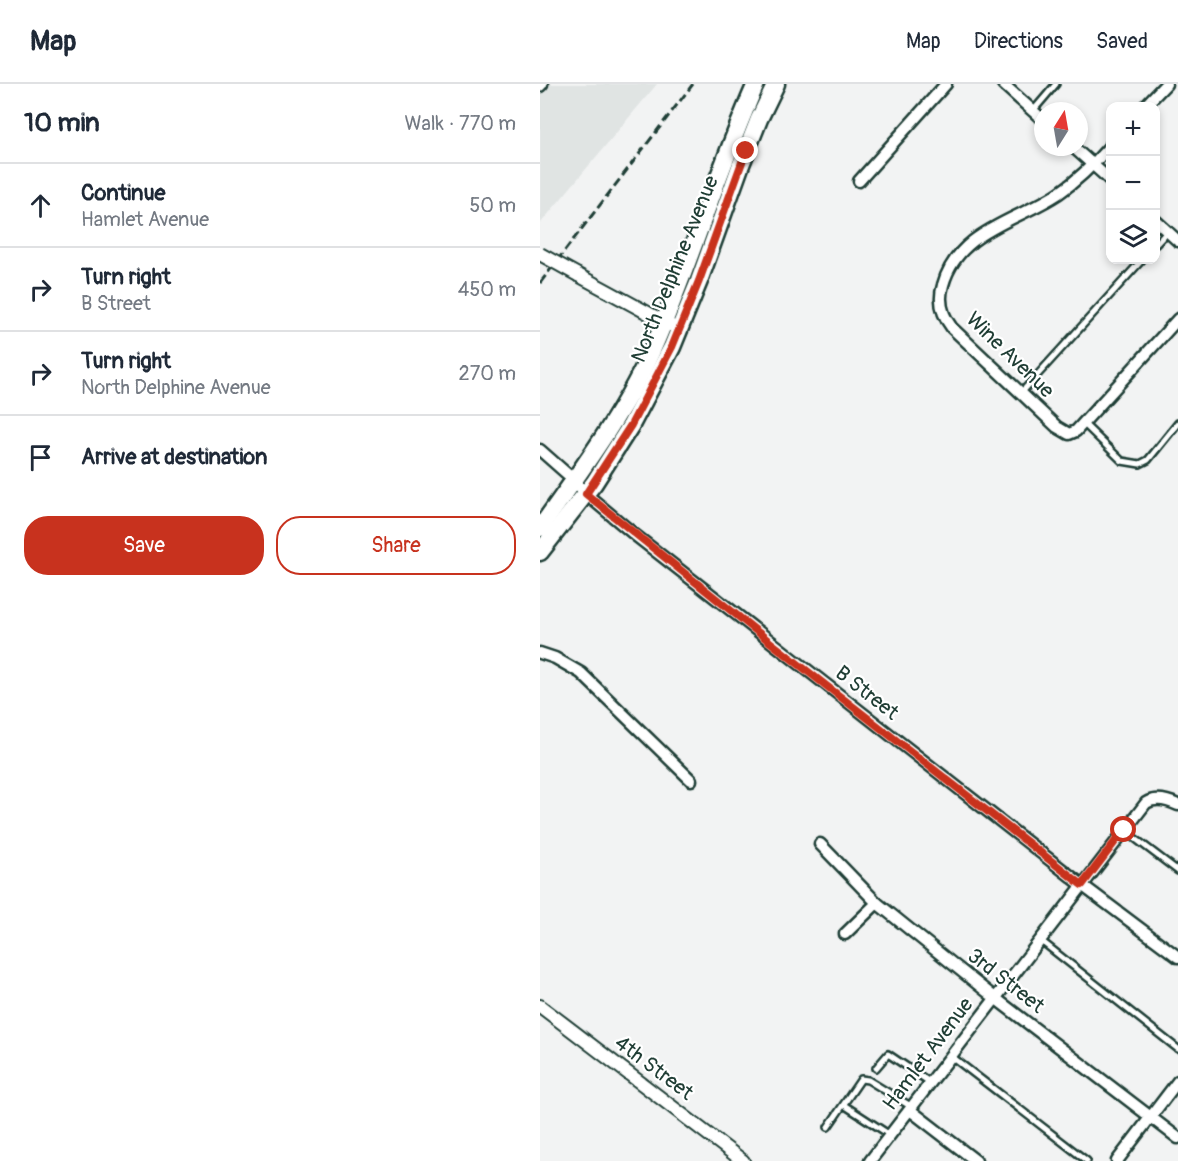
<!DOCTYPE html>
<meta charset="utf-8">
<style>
:root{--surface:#fff;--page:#f2f2f3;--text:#1f2937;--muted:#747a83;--line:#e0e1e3;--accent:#c8321e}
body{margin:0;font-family:Pangolin,sans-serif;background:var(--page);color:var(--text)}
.controls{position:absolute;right:18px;top:18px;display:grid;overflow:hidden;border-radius:12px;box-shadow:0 3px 9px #0003}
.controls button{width:54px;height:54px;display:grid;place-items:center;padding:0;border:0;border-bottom:2px solid var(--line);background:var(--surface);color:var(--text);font:30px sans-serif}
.compass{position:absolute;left:494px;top:18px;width:54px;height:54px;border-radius:50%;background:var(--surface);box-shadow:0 3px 9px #0003;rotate:11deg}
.stop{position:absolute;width:18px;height:18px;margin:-14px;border:4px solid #c8321e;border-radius:50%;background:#fff}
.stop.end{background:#c8321e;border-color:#fff;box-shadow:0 2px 6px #0008}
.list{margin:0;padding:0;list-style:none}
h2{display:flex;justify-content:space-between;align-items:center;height:78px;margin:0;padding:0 24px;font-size:26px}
h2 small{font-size:20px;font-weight:400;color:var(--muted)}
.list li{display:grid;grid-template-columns:39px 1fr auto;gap:18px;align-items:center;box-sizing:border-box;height:84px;padding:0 24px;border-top:2px solid var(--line)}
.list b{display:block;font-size:22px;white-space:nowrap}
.list p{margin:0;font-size:20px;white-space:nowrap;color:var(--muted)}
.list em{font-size:20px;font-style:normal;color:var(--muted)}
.actions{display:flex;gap:12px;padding:18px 24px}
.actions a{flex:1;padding:14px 0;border:2px solid var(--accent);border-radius:24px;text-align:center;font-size:21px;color:var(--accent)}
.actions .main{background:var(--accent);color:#fff}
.icon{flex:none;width:33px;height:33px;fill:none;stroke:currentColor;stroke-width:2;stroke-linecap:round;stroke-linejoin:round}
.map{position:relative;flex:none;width:638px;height:1077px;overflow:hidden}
header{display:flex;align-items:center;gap:36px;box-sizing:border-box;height:84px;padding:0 30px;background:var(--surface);border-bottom:2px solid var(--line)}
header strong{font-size:28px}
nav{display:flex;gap:33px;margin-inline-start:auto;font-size:21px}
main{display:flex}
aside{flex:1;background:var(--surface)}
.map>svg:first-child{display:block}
</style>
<header>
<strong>Map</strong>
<nav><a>Map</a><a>Directions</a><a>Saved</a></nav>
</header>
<main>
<aside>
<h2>10 min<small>Walk · 770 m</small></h2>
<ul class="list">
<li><svg class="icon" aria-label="ahead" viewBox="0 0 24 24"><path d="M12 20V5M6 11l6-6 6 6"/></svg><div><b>Continue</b><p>Hamlet Avenue</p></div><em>50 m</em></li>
<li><svg class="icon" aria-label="right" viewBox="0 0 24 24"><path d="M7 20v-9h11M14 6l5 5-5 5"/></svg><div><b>Turn right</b><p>B Street</p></div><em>450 m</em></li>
<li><svg class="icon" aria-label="right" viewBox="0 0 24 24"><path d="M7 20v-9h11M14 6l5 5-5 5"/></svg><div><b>Turn right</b><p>North Delphine Avenue</p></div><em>270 m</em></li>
<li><svg class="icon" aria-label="arrive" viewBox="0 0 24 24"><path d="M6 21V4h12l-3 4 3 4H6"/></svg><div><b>Arrive at destination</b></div></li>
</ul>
<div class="actions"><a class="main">Save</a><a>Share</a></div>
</aside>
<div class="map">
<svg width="638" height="1077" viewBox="0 0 638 1077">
<rect width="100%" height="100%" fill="#f2f3f3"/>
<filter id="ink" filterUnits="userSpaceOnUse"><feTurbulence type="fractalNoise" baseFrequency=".0167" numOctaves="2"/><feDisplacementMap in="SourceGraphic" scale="12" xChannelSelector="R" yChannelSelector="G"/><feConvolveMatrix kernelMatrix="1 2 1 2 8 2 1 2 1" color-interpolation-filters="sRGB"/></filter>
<g filter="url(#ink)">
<polygon fill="#e0e4e3" points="0,0 117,0 0,140"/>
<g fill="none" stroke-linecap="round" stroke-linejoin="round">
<g stroke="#1f3d34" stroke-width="10">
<g id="service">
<polyline points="493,27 516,0"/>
<polyline points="616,160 627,148"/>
<polyline points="481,309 602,176"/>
<polyline points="543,339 582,377 600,380 608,376 638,339"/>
<polyline points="584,746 638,787"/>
<polyline points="500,856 638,965"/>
<polyline points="411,972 547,1077"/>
<polyline points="336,984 348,970 391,999"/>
<polyline points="304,1021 350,1051"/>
<polyline points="288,1043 321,995 328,996 372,1023"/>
</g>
</g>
<g stroke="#1f3d34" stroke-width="15">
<g id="minor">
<polyline points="463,0 503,36"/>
<polyline points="0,2 2,0"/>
<polyline points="605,22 626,0"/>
<path d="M570,62C555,79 538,96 519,109C478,137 418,146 403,201C398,217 402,231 412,244L517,343L529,350L536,347L638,235"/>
<polyline points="533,63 570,96"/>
<polyline points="319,97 406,0"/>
<polyline points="616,137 638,157"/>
<polyline points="0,366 34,396 46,410 95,451 542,801 638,873"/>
<polyline points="0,569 15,574 41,589 151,696"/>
<polyline points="280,760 337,819 455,914 638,1054"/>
<polyline points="305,850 337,819"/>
<polyline points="370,1026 436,1077"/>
<path d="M330,1077L606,719C616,713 627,716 638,721"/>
<polyline points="577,1077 638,997"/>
</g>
</g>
<g stroke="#1f3d34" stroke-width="16">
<g id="tertiary">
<polyline points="38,191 130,241"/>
<polyline points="0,922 203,1077"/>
</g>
</g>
<g stroke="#1f3d34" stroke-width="21">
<g id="primary">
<path d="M0,444C43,384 88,323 117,255C153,171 179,83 216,0"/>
<polyline points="0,468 54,399 91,341 132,263 159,197 200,83 219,35 236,0"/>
</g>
</g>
<use href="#service" stroke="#fff" stroke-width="5"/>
<use href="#minor" stroke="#fff" stroke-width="10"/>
<use href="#tertiary" stroke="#fff" stroke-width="12"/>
<use href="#primary" stroke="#fff" stroke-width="16"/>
<polyline stroke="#1f3d34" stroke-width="3" stroke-dasharray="9 4.5" stroke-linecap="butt" points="0,199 153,0"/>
<g stroke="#1f3d34" stroke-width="16" stroke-linecap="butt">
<polyline id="tertiary-bridge" points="0,170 38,191"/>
</g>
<use href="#tertiary-bridge" stroke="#fff" stroke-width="12"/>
</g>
</g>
<g fill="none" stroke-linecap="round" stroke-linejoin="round" filter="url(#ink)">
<polyline stroke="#c8321e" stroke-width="8" points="206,67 159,197 132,263 91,341 46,410 230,558 542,801 584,746"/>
</g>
<g text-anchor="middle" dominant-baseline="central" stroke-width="4.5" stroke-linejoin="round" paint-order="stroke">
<g font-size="21" fill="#1f3d34" stroke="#fff">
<text transform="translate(135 185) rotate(-68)">North Delphine Avenue</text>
<text transform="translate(470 271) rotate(44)">Wine Avenue</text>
<text transform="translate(327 609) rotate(38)">B Street</text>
<text transform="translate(466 897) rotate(38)">3rd Street</text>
<text transform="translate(388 970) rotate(-53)">Hamlet Avenue</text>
<text transform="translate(114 984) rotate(37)">4th Street</text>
</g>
</g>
</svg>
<div class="controls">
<button>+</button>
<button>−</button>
<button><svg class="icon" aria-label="layers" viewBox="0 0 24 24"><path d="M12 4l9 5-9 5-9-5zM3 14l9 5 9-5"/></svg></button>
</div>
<svg class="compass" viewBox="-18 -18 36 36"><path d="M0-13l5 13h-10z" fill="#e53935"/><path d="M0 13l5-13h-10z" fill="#747a83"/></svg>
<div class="stop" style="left:584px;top:746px"></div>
<div class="stop end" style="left:206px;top:67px"></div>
</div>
</main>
